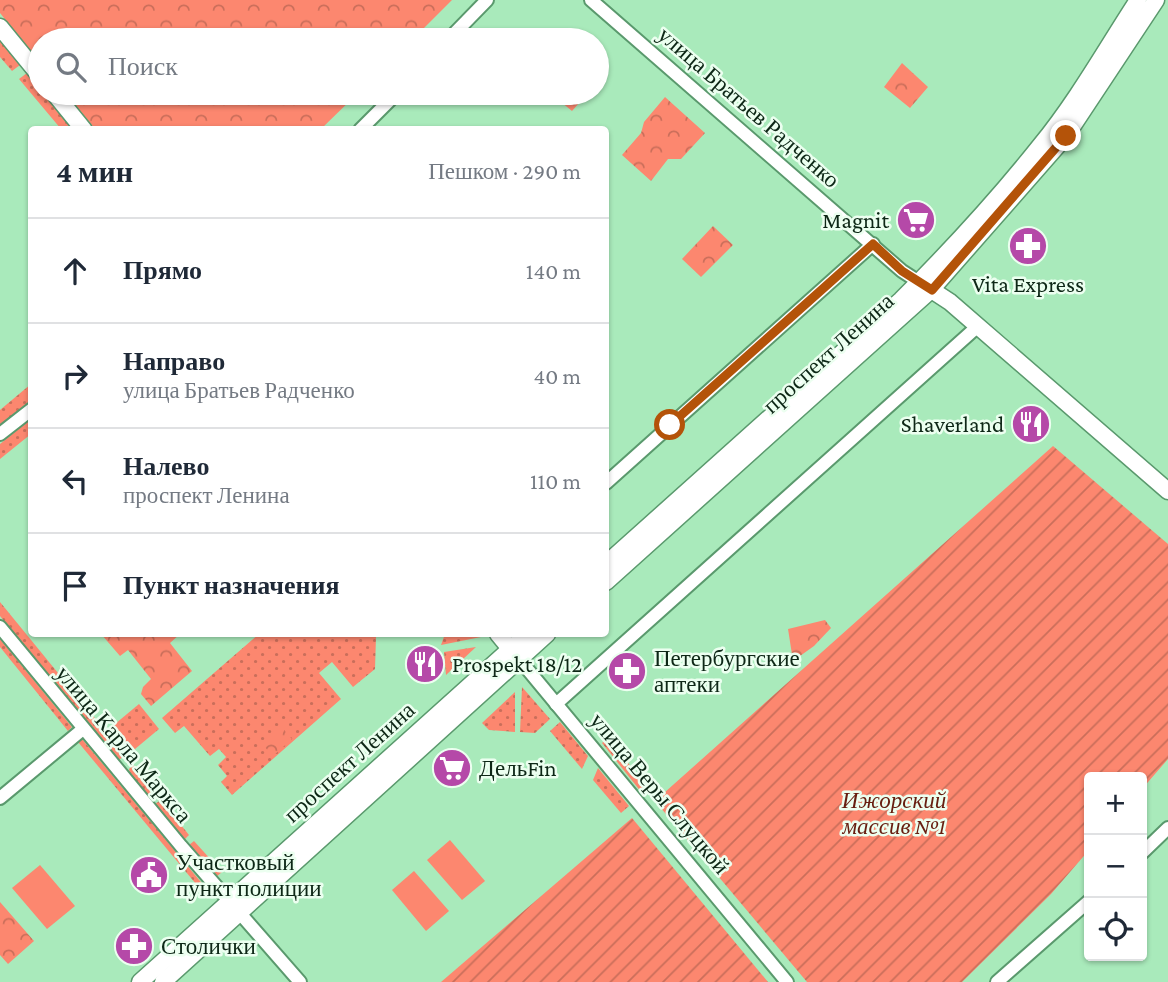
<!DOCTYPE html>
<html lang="ru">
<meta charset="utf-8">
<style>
:root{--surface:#fff;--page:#f2f2f3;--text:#1f2937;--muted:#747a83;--line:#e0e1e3}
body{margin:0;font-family:"Crimson Pro",serif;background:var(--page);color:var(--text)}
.controls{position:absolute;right:21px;bottom:21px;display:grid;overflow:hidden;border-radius:7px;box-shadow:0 2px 5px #0004}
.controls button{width:63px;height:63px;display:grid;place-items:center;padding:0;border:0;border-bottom:2px solid var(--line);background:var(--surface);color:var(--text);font:35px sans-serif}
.stop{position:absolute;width:21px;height:21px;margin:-16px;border:5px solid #b45309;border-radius:50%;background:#fff}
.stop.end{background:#b45309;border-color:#fff;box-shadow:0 2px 7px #0008}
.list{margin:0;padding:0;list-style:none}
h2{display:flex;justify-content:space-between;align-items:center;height:91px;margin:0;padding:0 28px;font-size:30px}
h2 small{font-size:23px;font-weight:400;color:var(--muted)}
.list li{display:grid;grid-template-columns:46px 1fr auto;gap:21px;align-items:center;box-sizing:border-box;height:105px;padding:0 28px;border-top:2px solid var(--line)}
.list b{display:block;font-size:26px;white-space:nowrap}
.list p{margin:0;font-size:23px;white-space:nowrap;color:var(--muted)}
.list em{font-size:23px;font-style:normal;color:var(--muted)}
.icon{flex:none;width:38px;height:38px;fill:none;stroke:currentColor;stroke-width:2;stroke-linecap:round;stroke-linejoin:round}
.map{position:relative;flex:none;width:1168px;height:982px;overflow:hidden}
.search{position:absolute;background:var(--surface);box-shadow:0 2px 5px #0004;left:28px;top:28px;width:581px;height:77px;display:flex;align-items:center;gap:18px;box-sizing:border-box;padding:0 24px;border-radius:38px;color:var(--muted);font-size:26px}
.panel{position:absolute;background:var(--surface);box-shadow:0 2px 5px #0004;left:28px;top:126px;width:581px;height:511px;border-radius:7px}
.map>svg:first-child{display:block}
</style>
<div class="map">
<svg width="1168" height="982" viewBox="0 0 1168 982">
<defs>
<pattern id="grass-dots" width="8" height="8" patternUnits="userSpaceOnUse" patternTransform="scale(1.75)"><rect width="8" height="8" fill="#fc876f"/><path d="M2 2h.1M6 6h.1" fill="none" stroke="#ca6e5a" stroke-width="1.8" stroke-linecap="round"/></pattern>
<pattern id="forest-crowns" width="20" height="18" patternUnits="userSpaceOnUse" patternTransform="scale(1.75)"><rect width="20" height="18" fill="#fc876f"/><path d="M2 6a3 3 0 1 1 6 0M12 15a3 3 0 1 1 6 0" fill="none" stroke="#ca6e5a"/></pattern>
<pattern id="garden-furrows" width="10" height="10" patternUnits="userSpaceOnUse" patternTransform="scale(1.75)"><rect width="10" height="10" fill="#fc876f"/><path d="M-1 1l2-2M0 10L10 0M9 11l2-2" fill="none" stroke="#ca6e5a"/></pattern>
</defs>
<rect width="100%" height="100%" fill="#a9eabb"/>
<g fill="url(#grass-dots)">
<polygon points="0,41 20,65 12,71 0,57"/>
<polygon points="27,73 40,93 43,93 73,129 61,129 19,79"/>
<polygon points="31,384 31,400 0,425 0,410"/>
<polygon points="31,419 31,434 0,459 0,444"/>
<polygon points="0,602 125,755 119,760 0,616"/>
<polygon points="259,634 374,634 376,637 375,669 353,687 332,662 319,673 341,699 232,795 221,782 227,776 218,765 226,757 219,749 210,756 184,726 175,733 162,718"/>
<polygon points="445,634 478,634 481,637 441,645"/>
<polygon points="0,639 72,727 68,731 0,647"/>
<polygon points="476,647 446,675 444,652"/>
<polygon points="522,687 550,719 535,733 520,732"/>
<polygon points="515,692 515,732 489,730 482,723"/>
<polygon points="139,704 159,729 129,754 109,729"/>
<polygon points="560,722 588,756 582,769 550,731"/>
<polygon points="608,738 648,788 642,793 602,743"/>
<polygon points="82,739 205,887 201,890 78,742"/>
<polygon points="133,765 156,793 150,798 130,774 129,769"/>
<polygon points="598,768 629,806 621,813 593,780"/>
<polygon points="161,800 189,835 184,840 155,804"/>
<polygon points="194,841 222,872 216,877 189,845"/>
</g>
<g fill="url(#forest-crowns)">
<polygon points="0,0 452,0 412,40 40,40 40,63 0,13"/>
<polygon points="902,63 928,87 910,108 884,87"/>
<polygon points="65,93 358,93 320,130 95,129"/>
<polygon points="550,93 588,93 572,111"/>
<polygon points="665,97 705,133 681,159 668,159 651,181 622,155 641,133 644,122"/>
<polygon points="713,226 733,245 701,277 682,259"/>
<polygon points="825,620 831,628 814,646 793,661 788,629"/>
<polygon points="101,634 180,634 170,643 192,671 151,706 141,694 143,687 151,679 128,650 120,656"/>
<polygon points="282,728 292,739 273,756 263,745"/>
<polygon points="0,902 34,941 8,964 0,955"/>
</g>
<g fill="url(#garden-furrows)">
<polygon points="1053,446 1168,544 1168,759 1142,789 1142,777 1089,777 1089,850 1051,894 962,982 807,982 655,801"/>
<polygon points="632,818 768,982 441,982"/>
</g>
<g fill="#fc876f">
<polygon points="450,840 485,881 462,900 427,860"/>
<polygon points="40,865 75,906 47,929 12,888"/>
<polygon points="414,871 449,911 426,931 392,890"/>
</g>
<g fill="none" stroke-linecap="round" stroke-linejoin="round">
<g stroke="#5a996d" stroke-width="16">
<g id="street">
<polyline points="591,0 902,271 919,282"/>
<polyline points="448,40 487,0"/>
<polyline points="360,130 397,93"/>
<polyline points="0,434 32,409"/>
<polyline points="606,483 873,244"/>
<polyline points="0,627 181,846 300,982"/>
<polyline points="519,659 787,982"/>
<polyline points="556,704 978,326"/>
<polyline points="0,798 83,729"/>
<polyline points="1142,853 1168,828"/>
<polyline points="997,982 1089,901"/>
</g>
</g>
<g stroke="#5a996d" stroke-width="19">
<g id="secondary">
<polyline points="0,27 40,76"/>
<polyline points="54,93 84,130"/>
<polyline points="924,285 950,302 1168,491"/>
<path d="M606,564L901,300C949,252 997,200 1040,146C1077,101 1106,49 1138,0"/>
<polyline points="606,582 931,290 1066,136 1156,0"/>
<polyline points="498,634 516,656"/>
<polyline points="140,982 527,634"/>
<polyline points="163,982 547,634"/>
</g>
</g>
<use href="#street" stroke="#fff" stroke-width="12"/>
<use href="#secondary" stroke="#fff" stroke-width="16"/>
</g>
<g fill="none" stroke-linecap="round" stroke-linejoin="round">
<polyline stroke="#b45309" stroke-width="9" points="670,425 873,244 902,271 932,290 1066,136"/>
</g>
<defs>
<g id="supermarket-disc" transform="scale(2.0125)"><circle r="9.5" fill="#b549a8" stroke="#ecfff0"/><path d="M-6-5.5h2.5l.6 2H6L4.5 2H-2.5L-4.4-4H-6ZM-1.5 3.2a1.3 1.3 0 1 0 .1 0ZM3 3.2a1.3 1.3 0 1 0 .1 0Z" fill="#fff"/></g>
<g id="pharmacy-disc" transform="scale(2.0125)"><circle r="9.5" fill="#b549a8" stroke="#ecfff0"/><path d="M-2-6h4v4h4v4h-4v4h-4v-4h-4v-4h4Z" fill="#fff"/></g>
<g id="restaurant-disc" transform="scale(2.0125)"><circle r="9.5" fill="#b549a8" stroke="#ecfff0"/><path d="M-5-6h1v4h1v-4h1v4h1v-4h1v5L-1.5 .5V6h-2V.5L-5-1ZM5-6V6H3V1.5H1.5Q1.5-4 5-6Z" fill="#fff"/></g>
<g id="civic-disc" transform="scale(2.0125)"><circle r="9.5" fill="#b549a8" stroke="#ecfff0"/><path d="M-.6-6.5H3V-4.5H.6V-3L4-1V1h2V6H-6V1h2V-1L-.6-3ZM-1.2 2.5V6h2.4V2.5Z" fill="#fff"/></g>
</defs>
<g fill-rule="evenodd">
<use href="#supermarket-disc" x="916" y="220"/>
<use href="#pharmacy-disc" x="1028" y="246"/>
<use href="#restaurant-disc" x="1031" y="424"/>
<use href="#restaurant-disc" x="425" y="664"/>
<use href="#pharmacy-disc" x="627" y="671"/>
<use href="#supermarket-disc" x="452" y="768"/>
<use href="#civic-disc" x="149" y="875"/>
<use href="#pharmacy-disc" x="134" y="946"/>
</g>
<g text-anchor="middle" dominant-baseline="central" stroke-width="5" stroke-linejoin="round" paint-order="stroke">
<g font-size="23" fill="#0d2716" stroke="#ecfff0">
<text transform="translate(749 107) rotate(41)">улица Братьев Радченко</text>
<text transform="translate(828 353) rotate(-42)">проспект Ленина</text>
<text transform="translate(124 744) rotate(50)">улица Карла Маркса</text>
<text transform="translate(349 762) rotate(-42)">проспект Ленина</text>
<text transform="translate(660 793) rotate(50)">улица Веры Слуцкой</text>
</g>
<g font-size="23" fill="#0d2716" stroke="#ecfff0" text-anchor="start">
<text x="889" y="220" text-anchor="end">Magnit</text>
<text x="1028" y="284" text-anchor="middle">Vita Express</text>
<text x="1004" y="424" text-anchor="end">Shaverland</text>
<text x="654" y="658">Петербургские<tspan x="654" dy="26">аптеки</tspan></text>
<text x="452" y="664">Prospekt 18/12</text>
<text x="479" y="768">ДельFin</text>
<text x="176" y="862">Участковый<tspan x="176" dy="26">пункт полиции</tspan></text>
<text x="161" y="946">Столички</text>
</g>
<g font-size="23" font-style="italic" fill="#671e10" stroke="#ecfff0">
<text x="894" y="800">Ижорский<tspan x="894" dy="26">массив №1</tspan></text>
</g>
</g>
</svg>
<div class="controls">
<button>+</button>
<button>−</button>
<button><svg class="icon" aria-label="locate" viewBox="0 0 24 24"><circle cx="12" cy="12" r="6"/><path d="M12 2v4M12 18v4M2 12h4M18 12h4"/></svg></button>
</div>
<div class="stop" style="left:670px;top:425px"></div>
<div class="stop end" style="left:1066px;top:136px"></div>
<div class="search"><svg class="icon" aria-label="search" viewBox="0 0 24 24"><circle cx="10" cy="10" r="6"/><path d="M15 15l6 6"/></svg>Поиск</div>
<section class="panel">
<h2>4 мин<small>Пешком · 290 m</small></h2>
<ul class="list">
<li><svg class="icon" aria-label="ahead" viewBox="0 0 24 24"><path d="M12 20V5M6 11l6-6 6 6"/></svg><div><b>Прямо</b></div><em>140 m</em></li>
<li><svg class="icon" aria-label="right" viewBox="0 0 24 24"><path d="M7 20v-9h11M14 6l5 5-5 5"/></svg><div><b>Направо</b><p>улица Братьев Радченко</p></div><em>40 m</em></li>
<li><svg class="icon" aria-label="left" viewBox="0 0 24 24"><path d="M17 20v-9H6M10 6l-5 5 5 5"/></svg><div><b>Налево</b><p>проспект Ленина</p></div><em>110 m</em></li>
<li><svg class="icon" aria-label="arrive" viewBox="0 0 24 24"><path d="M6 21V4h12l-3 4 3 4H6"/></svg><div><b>Пункт назначения</b></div></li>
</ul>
</section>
</div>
